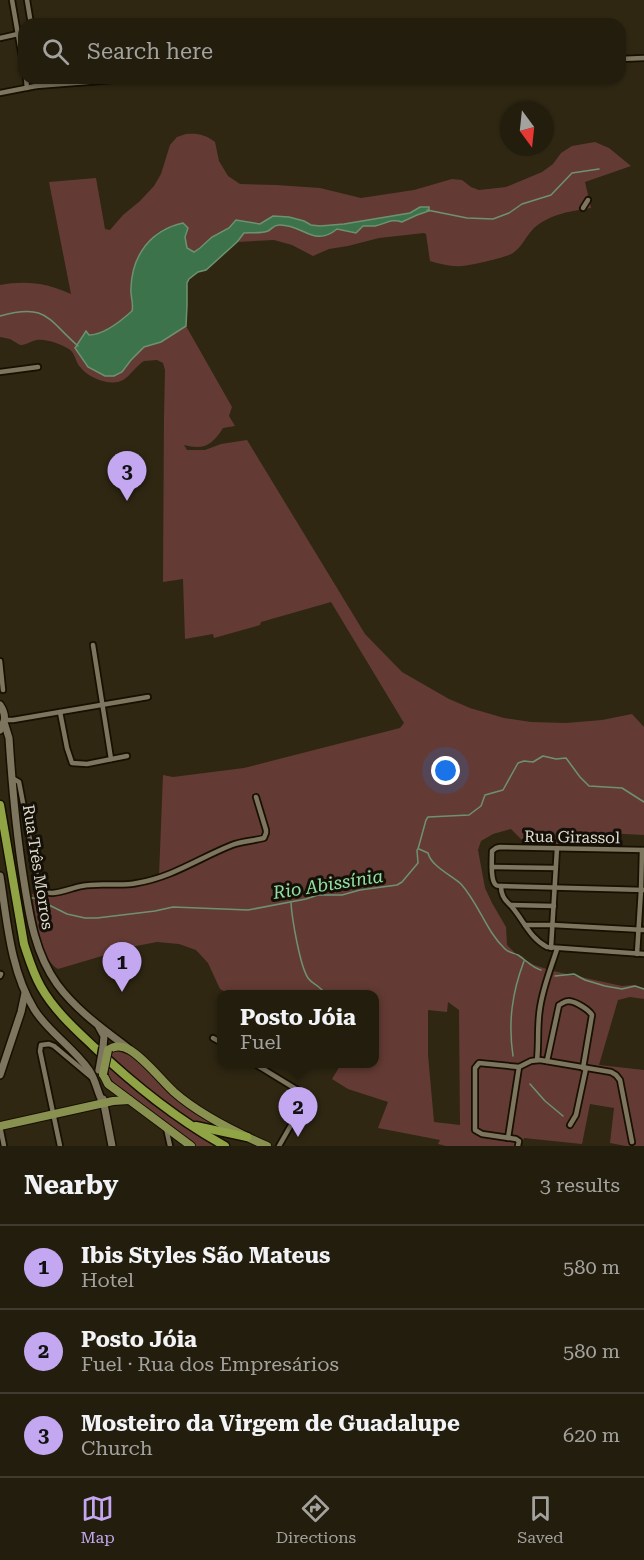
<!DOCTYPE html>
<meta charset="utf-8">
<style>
:root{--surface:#231d0e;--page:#2f2a1c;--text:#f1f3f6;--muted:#a3a29e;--line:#403b2e;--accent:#c4a7f1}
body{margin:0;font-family:"Roboto Serif",serif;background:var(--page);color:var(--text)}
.compass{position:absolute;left:500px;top:102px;width:54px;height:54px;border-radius:50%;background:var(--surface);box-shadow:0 2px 4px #0004;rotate:165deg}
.you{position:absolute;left:446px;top:771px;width:21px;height:21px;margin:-15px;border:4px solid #fff;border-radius:50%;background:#1a73e8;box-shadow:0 0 0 9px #1a73e833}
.badge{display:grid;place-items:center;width:39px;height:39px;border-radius:50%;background:var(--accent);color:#111;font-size:20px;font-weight:700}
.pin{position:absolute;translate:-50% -50px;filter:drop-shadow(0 2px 3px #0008)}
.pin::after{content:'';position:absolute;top:32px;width:21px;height:18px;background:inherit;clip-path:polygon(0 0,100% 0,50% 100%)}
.popup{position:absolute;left:217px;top:990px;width:162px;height:78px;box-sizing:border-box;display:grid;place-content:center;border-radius:12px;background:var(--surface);filter:drop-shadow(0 2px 4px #0005);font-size:20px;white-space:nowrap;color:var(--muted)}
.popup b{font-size:22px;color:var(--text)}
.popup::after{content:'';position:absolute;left:50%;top:100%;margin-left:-12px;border:12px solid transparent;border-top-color:var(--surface)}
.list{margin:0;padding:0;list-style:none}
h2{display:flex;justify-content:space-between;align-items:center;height:78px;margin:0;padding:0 24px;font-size:26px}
h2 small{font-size:20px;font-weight:400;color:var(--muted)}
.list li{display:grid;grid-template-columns:39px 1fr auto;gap:18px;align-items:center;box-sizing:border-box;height:84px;padding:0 24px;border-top:2px solid var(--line)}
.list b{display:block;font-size:22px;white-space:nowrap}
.list p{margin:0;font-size:20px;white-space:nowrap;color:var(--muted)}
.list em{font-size:20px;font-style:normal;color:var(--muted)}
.icon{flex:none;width:33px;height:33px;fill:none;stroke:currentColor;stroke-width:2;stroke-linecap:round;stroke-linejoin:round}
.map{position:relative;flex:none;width:644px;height:1146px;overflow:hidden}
.search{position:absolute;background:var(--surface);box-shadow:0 2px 4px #0004;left:18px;right:18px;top:18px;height:66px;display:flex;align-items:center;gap:15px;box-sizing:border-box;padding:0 21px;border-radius:18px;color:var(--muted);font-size:22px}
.sheet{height:330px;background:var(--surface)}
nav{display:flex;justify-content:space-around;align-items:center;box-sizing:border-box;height:84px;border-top:2px solid var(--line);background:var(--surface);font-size:16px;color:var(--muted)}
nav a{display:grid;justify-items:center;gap:3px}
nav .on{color:var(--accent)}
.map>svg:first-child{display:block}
</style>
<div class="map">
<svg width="644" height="1146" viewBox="0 0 644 1146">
<rect width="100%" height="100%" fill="#2f2712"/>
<g fill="#633b34" fill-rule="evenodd">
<path d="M186,134C198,133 206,135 215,142L219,161L228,176L240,184L276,185L320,188L361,198L414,190L452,179L462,180L471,187L479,190L506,187L542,172L553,164L561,153L572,146L595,142L609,148L631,166L585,182L591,208C571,211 550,214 534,228C526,236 522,247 513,253C505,258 472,265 462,266C452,267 440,264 430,261L426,234L424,233L379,238L348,246L329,249L313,256L292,245L274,240L237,242L244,233C255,232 271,225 280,225C303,225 315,248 337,229L356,233L363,226C379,226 388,218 402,222L417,215L429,212L420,207L410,213L344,224L320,226L311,225L304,221L289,217L273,216L260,224L236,220L229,228L194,252L187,248L185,237L188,228L184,225C173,225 161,228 154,236C143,247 131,272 131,288C130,296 133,303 132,311C121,322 104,335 89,335L86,332L78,345L125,369L131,360L144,347L161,342L186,326L232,407L229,416L235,426L223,428C212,446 203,450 184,445L187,450H205L221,444L247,440L365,634L402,672L449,699L470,708L504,718L531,722L566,723L602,720L632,714L644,727V835L565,831L563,845L525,843L511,829L493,834L481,841L478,850L485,888L492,903L506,927L507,945L517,955L534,965L553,971L622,986L633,985L644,988V999L630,997L618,1000L599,1065L644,1070V1146H626L610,1143L614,1108L590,1104L582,1144L524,1138L521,1146H446L438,1144L440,1140L378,1128L388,1102L348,1089L332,1079L341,1064H374V994H229L220,989L208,963L196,950L179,944L157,942L136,946L58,969C41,961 35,912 32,894L94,882L137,881L159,876L163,775L173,777L244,768L400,728L404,723L331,602L261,622L260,625L214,638L213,634L185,639L183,579L163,582L164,417L165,370L163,363L157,360L144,361C136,366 131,375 123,380C111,387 89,378 81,368C75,362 76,354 69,349C60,344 43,337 33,341C28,343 25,345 20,345L10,339L0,337V285C25,280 48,283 71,294L49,182L96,178L105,229L110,230L123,215L140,201L154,186L161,174L170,145L177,137ZM448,1002L459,1010L460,1125L434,1122L428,1055V1010L447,1012Z"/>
<polygon points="115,1050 131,1056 160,1081 235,1133 199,1124 186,1117 145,1087 111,1055 113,1051"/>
<polygon points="109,1068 150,1103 215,1146 195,1146 190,1143 117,1086 109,1077"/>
</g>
<path fill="#3d734a" stroke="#6e9271" stroke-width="1.5" d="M420,207H429V211L417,215L402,222C390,218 386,224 375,226C371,226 367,226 363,226L356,233L337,229C314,248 303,224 279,225C273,225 272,229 268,231C261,234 251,232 244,233L237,242L206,270L198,272L189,279L187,283V305L186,326L161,342L144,347L131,360L122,372L114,376H105L88,367L75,348L86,331L89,335C104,335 121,321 132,311C134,303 130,296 131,288C132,255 151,230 183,223L188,228L185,237L187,248L194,252L200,248L212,237L229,228L236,220L260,224L273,216L289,217L304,221L311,225L320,226L344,224L410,213Z"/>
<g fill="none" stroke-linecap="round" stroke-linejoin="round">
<g stroke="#6e9271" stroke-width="1.5">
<polyline points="427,210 467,218 493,219 509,213 522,204 551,195 572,173 599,169"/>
<path d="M0,316C47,303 47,319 78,346"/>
<path d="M419,849L428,853C431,866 451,875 461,884C479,904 486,931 505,949C509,953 514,953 518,955C526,960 532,968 541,970"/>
<polyline points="29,898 35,898 67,914 85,918 97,918 155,911 173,907 248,910 306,899 318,895 342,895 360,890 397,885 402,882 418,863 417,850 418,849 426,820 428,817 469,815 481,806 485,795 503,790 518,763 524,761 533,762 543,756 556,759 566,758 580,777 589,786 622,788 644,802"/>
<path d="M291,903C292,919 300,966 308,978C313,985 320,985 325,994"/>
<polyline points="555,976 574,974 585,980 605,986 622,989 635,986 644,989"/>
<path d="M513,1056C508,1022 512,993 524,961"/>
<polyline points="530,1084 545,1101 563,1116"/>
</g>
<g stroke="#171000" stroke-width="8">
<g id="street">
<polyline points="12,0 24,69"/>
<polyline points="27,0 31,24"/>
<polyline points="0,38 18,34"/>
<polyline points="620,59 644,58"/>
<polyline points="26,78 27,88"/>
<polyline points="36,86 139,78"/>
<polyline points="0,93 36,86 42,81 42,78"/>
<polyline points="583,208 588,200"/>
<polyline points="0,372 38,367"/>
<polyline points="93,645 111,759"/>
<polyline points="0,661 3,690"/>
<polyline points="60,712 67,748 72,763 87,764 127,756"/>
<polyline points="5,720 13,720 148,697"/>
<path d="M12,778L19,782L39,887C47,900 69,888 82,886C100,882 119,887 137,883C173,877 199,858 232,845C242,841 253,841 264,838L266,833V830L256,797"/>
<path d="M644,850L500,847L496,848L492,851C492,858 490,881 496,885C497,886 499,886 501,886L644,890"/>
<polyline points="492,867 556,868"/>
<path d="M501,886C501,890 501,892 503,896C505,901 509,903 512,907C524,921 530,938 547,947L644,954"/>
<polyline points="511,905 554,906"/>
<polyline points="525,925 553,925 644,930"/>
<polyline points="551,948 557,848"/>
<polyline points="637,954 641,890 642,850"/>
<polyline points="0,976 1,974"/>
<polyline points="213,1038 222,1043"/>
<path d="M537,1060C539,1043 537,1025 540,1008C543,987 551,968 557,949"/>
<path d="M547,1061L559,1005C563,1003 564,1001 569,1001C577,1002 589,1010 592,1015L583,1068"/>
<polyline points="255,1064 304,1094 307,1097 279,1146"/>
<polyline points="570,1125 576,1115 586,1068"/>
<polyline points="0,1126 4,1146"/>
<polyline points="166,1128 170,1146"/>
<polyline points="508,1138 519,1067"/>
<polyline points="60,1146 40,1051 41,1045 49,1044 54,1046 91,1077"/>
<polyline points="518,1146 519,1141 516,1139 482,1134 475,1130 475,1068 479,1063 519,1067 531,1061 540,1060 611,1072 616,1075 620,1080 632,1142"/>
</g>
</g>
<g stroke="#171000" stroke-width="10">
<g id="secondary">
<path d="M0,705C6,714 6,721 0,730"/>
<path d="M4,722L9,738C12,784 16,830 23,875C29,913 34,952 57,984C76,1010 103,1029 128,1048"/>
<path d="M0,876C7,920 10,970 34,1009C48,1032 73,1047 89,1070C96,1080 97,1092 103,1103"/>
<polyline points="99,1027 104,1036 103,1047"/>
<polyline points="0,1075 21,1012 25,993"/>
<polyline points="103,1099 112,1146"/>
</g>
</g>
<g stroke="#171000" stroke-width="10">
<g id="primary">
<path d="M108,1050C115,1045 123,1046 130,1050C146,1060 160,1079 174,1092C200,1115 235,1132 267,1146"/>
<polyline points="103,1074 108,1084 191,1146"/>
<polyline points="0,1126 113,1101 129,1100"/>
</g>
</g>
<g stroke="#171000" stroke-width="11">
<g id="highway">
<path d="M0,805L24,944C29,959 33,973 41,987C54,1010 74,1028 93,1046C133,1084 176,1119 225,1146"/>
<polyline points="196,1126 247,1137"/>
</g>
</g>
<use href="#street" stroke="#7d755e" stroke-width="4.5"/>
<use href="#secondary" stroke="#7d755e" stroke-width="7"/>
<use href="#primary" stroke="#889150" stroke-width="8"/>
<use href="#highway" stroke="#90a446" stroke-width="8"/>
<g stroke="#171000" stroke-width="10" stroke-linecap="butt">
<polyline id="secondary-bridge" points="99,1070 103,1047"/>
</g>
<g stroke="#171000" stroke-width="10" stroke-linecap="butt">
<polyline id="primary-bridge" points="103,1074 108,1050"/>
</g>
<use href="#secondary-bridge" stroke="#7d755e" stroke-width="7"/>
<use href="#primary-bridge" stroke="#889150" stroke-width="8"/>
</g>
<g text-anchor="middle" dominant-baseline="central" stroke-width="6" stroke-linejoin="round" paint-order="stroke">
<g font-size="16" fill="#dfdacd" stroke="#141008">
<text transform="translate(572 837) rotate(1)">Rua Girassol</text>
<text transform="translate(38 867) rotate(81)">Rua Três Morros</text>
</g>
<g font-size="18" font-style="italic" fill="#8fe0a1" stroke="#141008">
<text transform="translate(328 884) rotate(-9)">Rio Abissínia</text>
</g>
</g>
</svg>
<svg class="compass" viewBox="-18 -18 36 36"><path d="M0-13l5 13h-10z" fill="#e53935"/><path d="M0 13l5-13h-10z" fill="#a3a29e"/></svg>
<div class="you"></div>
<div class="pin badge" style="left:122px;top:992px">1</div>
<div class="pin badge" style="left:298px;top:1137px">2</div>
<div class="popup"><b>Posto Jóia</b>Fuel</div>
<div class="pin badge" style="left:127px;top:501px">3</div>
<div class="search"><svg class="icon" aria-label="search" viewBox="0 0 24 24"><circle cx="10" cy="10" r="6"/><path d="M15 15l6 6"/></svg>Search here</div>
</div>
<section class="sheet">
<h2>Nearby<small>3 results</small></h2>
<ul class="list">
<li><span class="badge">1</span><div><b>Ibis Styles São Mateus</b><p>Hotel</p></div><em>580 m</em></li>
<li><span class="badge">2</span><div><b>Posto Jóia</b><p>Fuel · Rua dos Empresários</p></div><em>580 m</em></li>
<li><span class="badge">3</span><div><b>Mosteiro da Virgem de Guadalupe</b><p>Church</p></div><em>620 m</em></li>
</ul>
</section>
<nav>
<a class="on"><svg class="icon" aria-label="map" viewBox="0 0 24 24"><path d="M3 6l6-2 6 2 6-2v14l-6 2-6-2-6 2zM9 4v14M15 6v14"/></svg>Map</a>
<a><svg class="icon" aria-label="directions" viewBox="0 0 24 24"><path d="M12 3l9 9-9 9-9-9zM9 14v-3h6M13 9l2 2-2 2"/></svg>Directions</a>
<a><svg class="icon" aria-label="saved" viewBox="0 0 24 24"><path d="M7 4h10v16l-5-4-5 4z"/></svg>Saved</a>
</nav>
